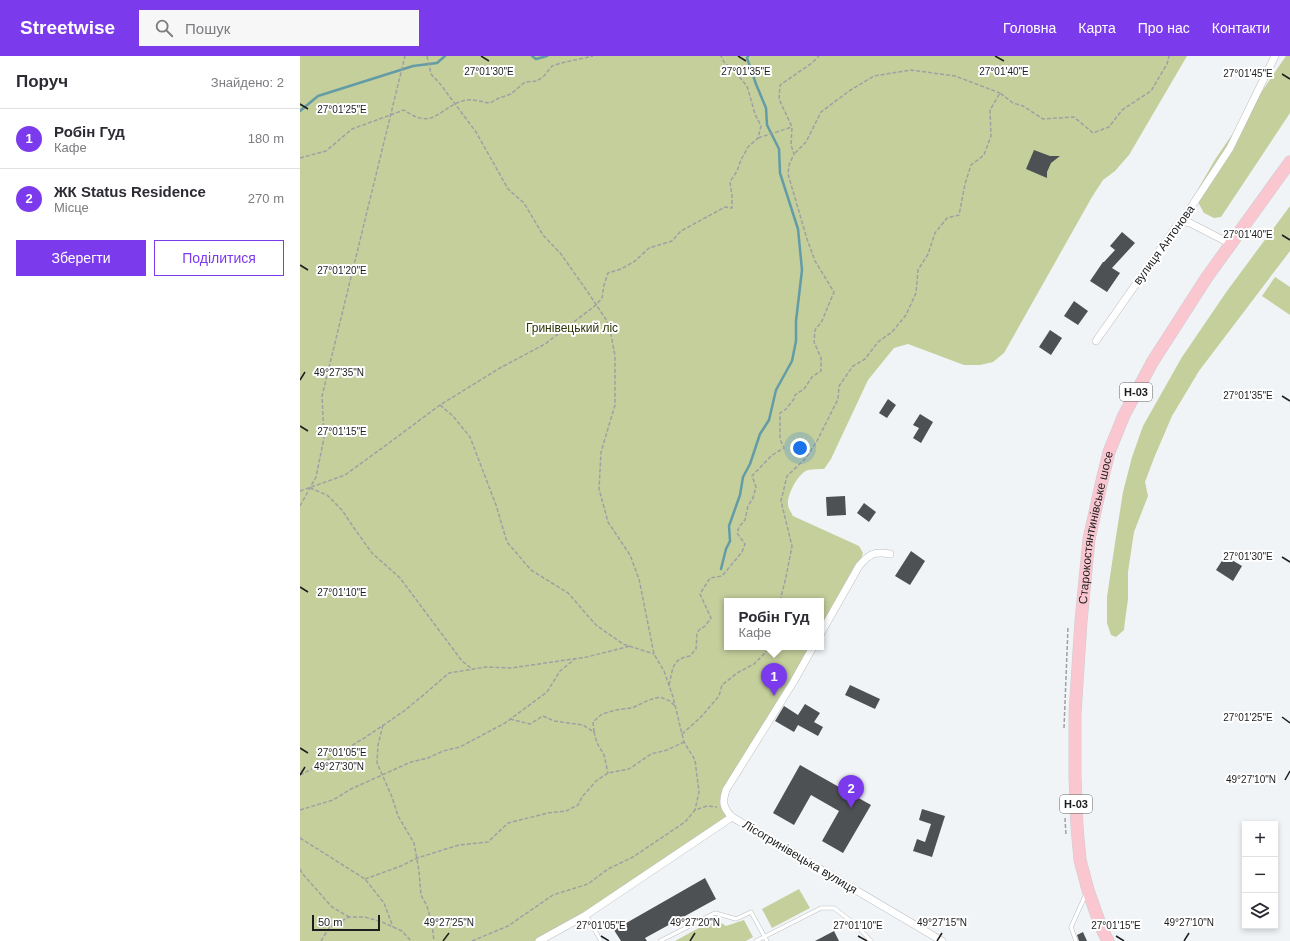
<!DOCTYPE html>
<html lang="uk">
<meta charset="utf-8">
<style>
:root{--surface:#fff;--page:#f7f7f7;--text:#2b2b33;--muted:#7c7c81;--line:#e1e1e2;--accent:#7c3aed}
body{margin:0;font-family:Helvetica,sans-serif;background:var(--page);color:var(--text)}
.controls{position:absolute;right:12px;bottom:12px;display:grid;overflow:hidden;border-radius:0px;box-shadow:0 2px 6px #0003}
.controls button{width:36px;height:36px;display:grid;place-items:center;padding:0;border:0;border-bottom:1px solid var(--line);background:var(--surface);color:var(--text);font:20px sans-serif}
.scale{position:absolute;left:12px;bottom:10px;width:68px;box-sizing:border-box;padding-left:4px;border:2px solid #1c1d1e;border-top:0;font-size:11px;line-height:14px;white-space:nowrap;color:#1c1d1e;-webkit-text-stroke:3px #fff;paint-order:stroke}
.you{position:absolute;left:500px;top:392px;width:14px;height:14px;margin:-10px;border:3px solid #fff;border-radius:50%;background:#1a73e8;box-shadow:0 0 0 6px #1a73e833}
.badge{display:grid;place-items:center;width:26px;height:26px;border-radius:50%;background:var(--accent);color:#fff;font-size:13px;font-weight:700}
.pin{position:absolute;translate:-50% -33px;filter:drop-shadow(0 1px 2px #0008)}
.pin::after{content:'';position:absolute;top:21px;width:14px;height:12px;background:inherit;clip-path:polygon(0 0,100% 0,50% 100%)}
.popup{position:absolute;left:424px;top:542px;width:100px;height:52px;box-sizing:border-box;display:grid;place-content:center;border-radius:0px;background:var(--surface);filter:drop-shadow(0 1px 3px #0005);font-size:13px;white-space:nowrap;color:var(--muted)}
.popup b{font-size:15px;color:var(--text)}
.popup::after{content:'';position:absolute;left:50%;top:100%;margin-left:-8px;border:8px solid transparent;border-top-color:var(--surface)}
.list{margin:0;padding:0;list-style:none}
h2{display:flex;justify-content:space-between;align-items:center;height:52px;margin:0;padding:0 16px;font-size:17px}
h2 small{font-size:13px;font-weight:400;color:var(--muted)}
.list li{display:grid;grid-template-columns:26px 1fr auto;gap:12px;align-items:center;box-sizing:border-box;height:60px;padding:0 16px;border-top:1px solid var(--line)}
.list b{display:block;font-size:15px;white-space:nowrap}
.list p{margin:0;font-size:13px;white-space:nowrap;color:var(--muted)}
.list em{font-size:13px;font-style:normal;color:var(--muted)}
.actions{display:flex;gap:8px;padding:12px 16px}
.actions a{flex:1;padding:9px 0;border:1px solid var(--accent);border-radius:0px;text-align:center;font-size:14px;color:var(--accent)}
.actions .main{background:var(--accent);color:#fff}
.icon{flex:none;width:22px;height:22px;fill:none;stroke:currentColor;stroke-width:2;stroke-linecap:round;stroke-linejoin:round}
.map{position:relative;flex:none;width:990px;height:885px;overflow:hidden}
header{display:flex;align-items:center;gap:24px;box-sizing:border-box;height:56px;padding:0 20px;background:var(--accent);color:#fff}
header strong{font-size:19px}
nav{display:flex;gap:22px;margin-inline-start:auto;font-size:14px}
.search{width:280px;height:36px;background:var(--page);display:flex;align-items:center;gap:10px;box-sizing:border-box;padding:0 14px;border-radius:0px;color:var(--muted);font-size:15px}
main{display:flex}
aside{flex:1;background:var(--surface)}
.map>svg:first-child{display:block}
</style>
<header>
<strong>Streetwise</strong>
<div class="search"><svg class="icon" aria-label="search" viewBox="0 0 24 24"><circle cx="10" cy="10" r="6"/><path d="M15 15l6 6"/></svg>Пошук</div>
<nav><a>Головна</a><a>Карта</a><a>Про нас</a><a>Контакти</a></nav>
</header>
<main>
<aside>
<h2>Поруч<small>Знайдено: 2</small></h2>
<ul class="list">
<li><span class="badge">1</span><div><b>Робін Гуд</b><p>Кафе</p></div><em>180 m</em></li>
<li><span class="badge">2</span><div><b>ЖК Status Residence</b><p>Місце</p></div><em>270 m</em></li>
</ul>
<div class="actions"><a class="main">Зберегти</a><a>Поділитися</a></div>
</aside>
<div class="map">
<svg width="990" height="885" viewBox="0 0 990 885">
<rect width="100%" height="100%" fill="#f1f4f7"/>
<g fill="#c4cf9c">
<path d="M0,0H887L829,99L815,115L803,124L792,141L704,297L693,306L680,309H664L608,288L594,292L568,324L531,403L524,413C519,413 513,413 508,414C498,417 487,439 488,448C488,452 491,456 493,460L559,490L563,497L559,510L521,577V545H427V591H513L423,742L432,761L239,885H0Z"/>
<polygon points="986,0 990,0 990,57 921,161 914,162 904,157 899,148 898,133 916,102"/>
<polygon points="990,150 990,195 899,315 872,360 854,402 845,426 848,440 834,476 828,516 828,543 825,565 824,574 816,581 811,579 807,567 807,541 815,487 823,436 832,401 843,370 882,301 927,235"/>
<polygon points="975,221 990,231 990,259 962,240"/>
<polygon points="499,833 510,852 472,872 462,853"/>
<polygon points="415,863 426,870 444,864 453,881 446,885 375,885"/>
</g>
<g fill="none" stroke-linecap="round" stroke-linejoin="round">
<g stroke="#639ca6" stroke-width="2.5">
<polyline points="232,0 236,3 247,0"/>
<polyline points="0,55 18,40 113,10 137,7 145,0"/>
<polyline points="421,513 426,493 430,485 429,470 440,439 443,421 450,408 460,378 469,364 476,334 492,305 496,285 496,265 502,214 498,173 480,117 479,93 467,69 466,52 456,28 447,2 448,0"/>
</g>
</g>
<g fill="#4e5153">
<polygon points="734,94 750,100 760,100 751,107 747,116 747,122 726,113"/>
<polygon points="822,176 835,187 812,212 820,217 807,236 790,225 803,206 804,206 815,194 810,190"/>
<polygon points="774,245 788,255 778,269 764,260"/>
<polygon points="750,274 762,282 751,299 739,291"/>
<polygon points="588,343 596,349 587,362 579,357"/>
<polygon points="620,358 633,366 621,387 613,382 619,372 613,369"/>
<polygon points="545,440 546,459 527,460 526,441"/>
<polygon points="564,447 576,456 569,466 557,457"/>
<polygon points="611,495 625,505 610,529 595,520"/>
<polygon points="925,500 942,510 933,525 916,514"/>
<polygon points="550,629 580,643 575,653 545,639"/>
<polygon points="505,648 520,657 514,666 523,671 518,680 498,669 494,676 475,665 484,650 498,659"/>
<polygon points="500,709 571,749 543,797 522,785 539,755 511,739 494,769 473,757"/>
<polygon points="622,753 645,760 632,801 613,795 617,783 625,786 631,768 619,764"/>
<polygon points="405,822 416,843 345,882 347,885 321,885 314,874"/>
<polygon points="534,875 539,885 515,885"/>
<polygon points="783,876 787,885 779,885 777,879"/>
</g>
<g fill="none" stroke-linecap="round" stroke-linejoin="round">
<g stroke="#bcbec1" stroke-width="4.5">
<g id="service">
<polyline points="286,859 301,885"/>
<polyline points="360,885 415,857 436,863 451,856 467,885"/>
<polyline points="456,885 521,852 534,852 556,869 571,885"/>
<polyline points="776,885 771,871 786,838"/>
</g>
</g>
<g stroke="#bcbec1" stroke-width="8">
<g id="minor">
<polyline points="882,165 890,167 931,188"/>
<polyline points="796,285 876,171 882,165 930,92 975,0"/>
<path d="M521,577L559,510C569,498 574,495 590,498"/>
<path d="M513,591L494,625L426,734C422,746 423,752 432,761L642,885"/>
<polyline points="239,885 286,859 432,761"/>
</g>
</g>
<g stroke="#cdcdce" stroke-width="13">
<g id="primary">
<path id="s1" d="M808,885L801,871L788,834L780,804L777,771L775,721V657L781,565L789,483L801,429L809,396L824,359L853,305L907,221L990,106"/>
</g>
</g>
<g stroke="#9ea0a3" stroke-width="1.5" stroke-dasharray="4 2" stroke-linecap="butt">
<polyline points="127,0 131,18 141,29 176,76 208,133 224,147 243,179 261,198 287,235 309,268 315,300 315,349 301,396 299,433 308,466 330,499 339,523 354,598 364,615 373,641 384,686 395,704 399,736 395,754"/>
<polyline points="458,82 492,71"/>
<polyline points="495,97 506,86 521,56 549,35 574,20 611,14 655,20 700,37"/>
<path d="M0,102L26,95L52,73L104,54C135,76 139,50 166,44C174,43 182,46 190,47L199,42L211,38L225,26L237,25L244,20L252,10L261,7L293,0"/>
<polyline points="140,349 153,360 170,381 196,449 207,486 231,514 268,537 296,569 323,588 354,598"/>
<polyline points="10,432 27,439 42,454 54,472 72,497 100,522 162,605 172,613"/>
<polyline points="0,435 45,419 89,387 140,349 200,312 245,288 296,249 302,242 304,229 308,217 321,213 335,205 349,192 372,185 381,175 425,151 432,152 432,140 430,126 437,115 441,104 448,91 458,82 461,70 455,58 447,30 434,15 424,6 421,0"/>
<polyline points="0,450 16,421 24,382 22,340 105,0"/>
<polyline points="480,545 486,521 492,490 481,445 487,420 506,402 517,385 538,343 539,330 553,310 565,303 578,286 592,276 606,259 616,237 618,214 628,198 635,177 647,162 659,159 665,128 671,109 684,99 691,80 690,54 700,37 713,47 723,50 743,63 774,61 793,77 809,71 822,54 851,35 867,8 869,0"/>
<path d="M369,629C373,614 371,603 390,600L396,593L397,578L399,574L405,570L411,562L400,538L410,522L422,520L442,496L445,488L437,477L439,471L445,464L448,450L453,442L456,431L452,420L472,399L484,392L480,383V357L486,353L494,343L495,339L504,333L512,321L521,315V302L514,286L515,274L522,265L534,236L515,205L507,183L488,118L489,109L494,98L491,89L492,71L479,43L480,29L512,7L519,0"/>
<polyline points="210,663 230,668 243,660 254,665 283,669 294,676 297,687 304,699 308,717"/>
<polyline points="83,669 78,689 77,707 92,741 98,760 114,787 119,815 121,839 127,850 132,868 134,885"/>
<polyline points="764,672 768,571"/>
<polyline points="294,676 293,666 302,658 316,654 332,652 349,644 360,641 370,645 375,650"/>
<polyline points="382,678 400,662 419,640 422,629 437,617 454,608 467,595 468,591"/>
<polyline points="0,719 14,712 66,681 104,655 127,636 149,617 186,611 211,612 287,601 330,590"/>
<polyline points="0,754 33,744 51,733 111,706 128,702 143,695 160,691 205,667 247,636 260,615 275,603"/>
<polyline points="765,762 766,780"/>
<polyline points="0,782 65,823 84,847 93,871"/>
<polyline points="0,813 2,817 32,851 49,861"/>
<polyline points="65,823 101,810 117,802 159,789 188,786 208,767 248,757 266,755 278,749 282,741 296,725 308,717 329,713 351,698 367,694 384,686"/>
<polyline points="21,885 29,872 49,861 65,861 82,866 102,875 111,885"/>
<polyline points="172,885 208,870 253,839 288,828 308,813 333,801 385,766 395,754 407,750 417,751"/>
</g>
<use href="#service" stroke="#fff" stroke-width="3.5"/>
<use href="#minor" stroke="#fff" stroke-width="7"/>
<use href="#primary" stroke="#fac7d1" stroke-width="12"/>
</g>
<path fill="none" stroke="#1c1d1e" stroke-width="1.5" d="M181,0L189,5M438,0L446,5M695,0L704,5M982,18L990,23M0,48L8,53M982,179L990,184M0,209L8,214M0,324L5,316M982,340L990,345M0,370L8,375M982,501L990,506M0,531L8,536M982,661L990,667M0,692L8,697M0,719L5,711M985,724L990,715M301,880L309,885M558,880L567,885M816,880L824,885M143,885L149,877M390,885L395,877M637,885L642,877M884,885L889,877"/>
<g text-anchor="middle" dominant-baseline="central" stroke-width="4" stroke-linejoin="round" paint-order="stroke">
<g fill="#fff" stroke="#606162" stroke-width="1">
<rect x="820" y="327" width="32" height="18" rx="3"/>
<rect x="760" y="739" width="32" height="18" rx="3"/>
</g>
<g font-size="11" font-weight="bold" fill="#1c1d1e">
<text x="836" y="336">Н-03</text>
<text x="776" y="748">Н-03</text>
</g>
<g font-size="12" fill="#1c1d1e" stroke="#fff">
<text transform="translate(864 189) rotate(-54)">вулиця Антонова</text>
<text stroke="none"><textPath href="#s1" startOffset="420">Старокостянтинівське шосе</textPath></text>
<text transform="translate(500 801) rotate(31)">Лісогринівецька вулиця</text>
</g>
<g font-size="12" fill="#2e3506" stroke="#fff">
<text x="272" y="272">Гринівецький ліс</text>
</g>
</g>
<g font-size="10" text-anchor="middle" fill="#1c1d1e" stroke="#fff" stroke-width="4" stroke-linejoin="round" paint-order="stroke">
<text x="446" y="19">27°01'35"E</text>
<text x="189" y="19">27°01'30"E</text>
<text x="704" y="19">27°01'40"E</text>
<text x="948" y="21">27°01'45"E</text>
<text x="42" y="57">27°01'25"E</text>
<text x="948" y="182">27°01'40"E</text>
<text x="42" y="218">27°01'20"E</text>
<text x="39" y="320">49°27'35"N</text>
<text x="948" y="343">27°01'35"E</text>
<text x="42" y="379">27°01'15"E</text>
<text x="948" y="504">27°01'30"E</text>
<text x="42" y="540">27°01'10"E</text>
<text x="948" y="665">27°01'25"E</text>
<text x="42" y="700">27°01'05"E</text>
<text x="39" y="714">49°27'30"N</text>
<text x="951" y="727">49°27'10"N</text>
<text x="149" y="870">49°27'25"N</text>
<text x="395" y="870">49°27'20"N</text>
<text x="642" y="870">49°27'15"N</text>
<text x="889" y="870">49°27'10"N</text>
<text x="301" y="873">27°01'05"E</text>
<text x="558" y="873">27°01'10"E</text>
<text x="816" y="873">27°01'15"E</text>
</g>
</svg>
<div class="controls">
<button>+</button>
<button>−</button>
<button><svg class="icon" aria-label="layers" viewBox="0 0 24 24"><path d="M12 4l9 5-9 5-9-5zM3 14l9 5 9-5"/></svg></button>
</div>
<div class="scale">50 m</div>
<div class="you"></div>
<div class="pin badge" style="left:474px;top:640px">1</div>
<div class="popup"><b>Робін Гуд</b>Кафе</div>
<div class="pin badge" style="left:551px;top:752px">2</div>
</div>
</main>
